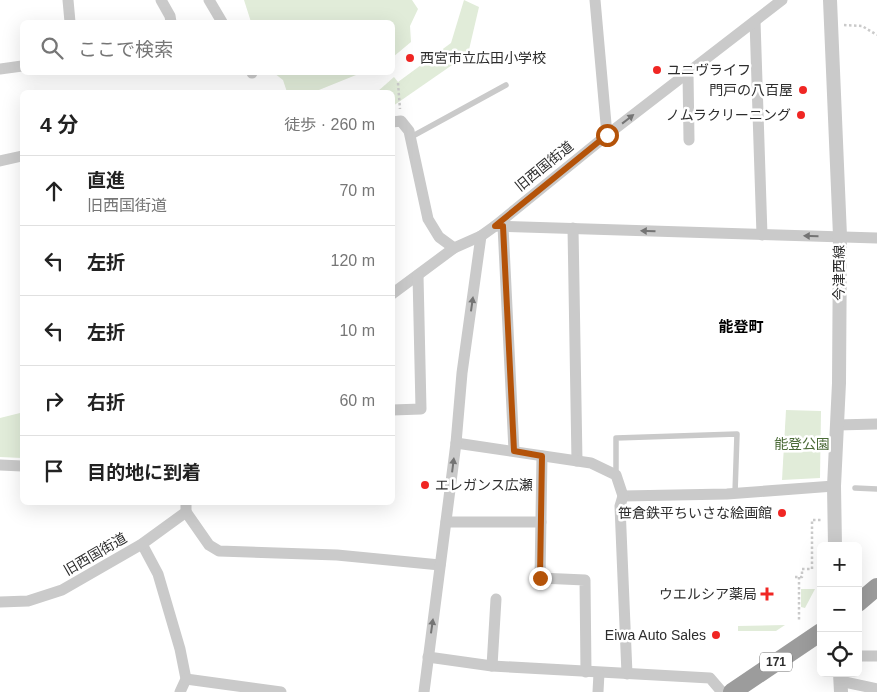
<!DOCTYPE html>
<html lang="ja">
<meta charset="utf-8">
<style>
:root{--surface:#fff;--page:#f2f2f2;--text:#222;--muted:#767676;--line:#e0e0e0}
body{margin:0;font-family:Helvetica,"Noto Sans JP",sans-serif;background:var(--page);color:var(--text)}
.controls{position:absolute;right:15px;bottom:15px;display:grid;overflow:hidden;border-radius:8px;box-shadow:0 5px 20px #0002}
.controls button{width:45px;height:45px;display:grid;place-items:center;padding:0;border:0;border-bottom:1px solid var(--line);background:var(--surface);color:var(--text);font:25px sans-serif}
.stop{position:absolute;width:15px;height:15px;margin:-11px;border:4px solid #b45309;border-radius:50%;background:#fff}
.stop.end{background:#b45309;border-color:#fff;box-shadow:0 1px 5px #0008}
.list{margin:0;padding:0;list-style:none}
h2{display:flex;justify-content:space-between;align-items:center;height:65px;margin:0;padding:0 20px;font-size:21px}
h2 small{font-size:16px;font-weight:400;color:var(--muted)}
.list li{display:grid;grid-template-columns:32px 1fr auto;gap:15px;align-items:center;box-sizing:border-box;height:70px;padding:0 20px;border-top:1px solid var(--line)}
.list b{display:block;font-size:19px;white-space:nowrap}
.list p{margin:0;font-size:16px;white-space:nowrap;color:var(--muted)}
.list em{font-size:16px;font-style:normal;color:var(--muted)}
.icon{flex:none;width:28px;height:28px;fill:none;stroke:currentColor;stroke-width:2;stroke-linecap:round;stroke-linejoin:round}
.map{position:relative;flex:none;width:877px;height:692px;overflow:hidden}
.search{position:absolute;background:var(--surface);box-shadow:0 5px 20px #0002;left:20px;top:20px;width:375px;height:55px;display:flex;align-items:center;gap:12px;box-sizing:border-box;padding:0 18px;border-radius:8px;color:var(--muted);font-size:19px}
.panel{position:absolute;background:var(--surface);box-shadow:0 5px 20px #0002;left:20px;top:90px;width:375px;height:415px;border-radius:8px}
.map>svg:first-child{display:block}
</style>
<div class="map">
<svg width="877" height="692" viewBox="0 0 877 692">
<rect width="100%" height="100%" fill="#fff"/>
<g fill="#e1ecd9">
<polygon points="244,0 412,0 418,9 410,26 411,42 393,57 392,22 251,22"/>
<polygon points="464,0 479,7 468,54 393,106 392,92 377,92 394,77 398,82 451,43"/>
<polygon points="274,73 361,73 314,92 287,92 283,80"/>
<polygon points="786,410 821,411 820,478 782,480"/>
<polygon points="20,413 22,423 22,458 0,457 0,418"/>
<polygon points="801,589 815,589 805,608 801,607"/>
<polygon points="785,625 776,631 738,631 738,626"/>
</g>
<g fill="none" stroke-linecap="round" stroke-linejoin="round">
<g stroke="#cacaca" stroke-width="2.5" stroke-dasharray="2.5 2.5" stroke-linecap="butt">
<polyline points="844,25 862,26 877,35"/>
<polyline points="398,83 400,109"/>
<polyline points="795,577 802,577 802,569 812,569 812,520 821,520"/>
<polyline points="799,577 799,621"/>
</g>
<g stroke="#cacaca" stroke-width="5.5">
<polyline points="411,137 506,85"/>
<polyline points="616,475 616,438 737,434 735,493"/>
<polyline points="855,488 877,489"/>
</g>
<g stroke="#cacaca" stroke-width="11">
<polyline points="68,0 70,22"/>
<polyline points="161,0 170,16 171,22"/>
<polyline points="209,0 222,22"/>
<polyline points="595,0 607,135"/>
<polyline points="755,21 762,235"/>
<polyline points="0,69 22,66"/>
<polyline points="252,72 252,73"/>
<polyline points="688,73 689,140"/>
<polyline points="392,122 401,121 409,131 428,219 439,237 454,248"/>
<polyline points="0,161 22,156"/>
<polyline points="495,226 877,238"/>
<polyline points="503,226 514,451"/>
<polyline points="573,228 577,461"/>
<polyline points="392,294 454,248 481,236 495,226 607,135 782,0"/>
<polyline points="392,410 421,409 418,275"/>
<polyline points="837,425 877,424"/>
<polyline points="456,443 591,463 616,475 623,496 727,494 834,486"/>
<polyline points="542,456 540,578 585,580 586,672"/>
<polyline points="0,465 22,466"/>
<polyline points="623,496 620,506 627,674"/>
<polyline points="186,512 209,545 219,551 337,555 440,565"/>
<polyline points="446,522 541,522"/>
<polyline points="142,544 158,574 180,649 186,679 180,692"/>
<polyline points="0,602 28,601 62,590 142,544 186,512 186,502"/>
<polyline points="858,656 877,656"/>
<polyline points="428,657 492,666 710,678 722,692"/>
<polyline points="492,666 496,599"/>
<polyline points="186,679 281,692"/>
<polyline points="840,681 877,689"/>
<polyline points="424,692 456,443 462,373 481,236"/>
<polyline points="598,692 599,673"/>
</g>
<g stroke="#cacaca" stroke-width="14">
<polyline points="830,0 840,236 839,383 834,486 835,546"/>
<polyline points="840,673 841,692"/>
</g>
<g stroke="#9c9c9c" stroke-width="18">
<polyline points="858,603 877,587"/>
<polyline points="732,692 821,632"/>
</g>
</g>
<defs><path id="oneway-solid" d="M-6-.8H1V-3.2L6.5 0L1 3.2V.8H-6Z" transform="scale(1.25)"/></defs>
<g fill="#747474">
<use href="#oneway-solid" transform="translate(628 119) rotate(-38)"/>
<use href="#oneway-solid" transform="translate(648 231) rotate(-178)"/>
<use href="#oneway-solid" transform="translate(811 236) rotate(-179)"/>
<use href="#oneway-solid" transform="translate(472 304) rotate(-82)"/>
<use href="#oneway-solid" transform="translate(453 465) rotate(-83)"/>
<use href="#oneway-solid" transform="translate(432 626) rotate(-82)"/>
</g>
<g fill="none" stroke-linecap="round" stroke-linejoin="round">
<polyline stroke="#b45309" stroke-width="6" points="540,578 542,456 514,451 503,226 495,226 607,135"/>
</g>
<g fill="#f02623" stroke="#fff" stroke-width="2">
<circle cx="410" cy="58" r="5"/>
<circle cx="657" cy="70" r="5"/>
<circle cx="803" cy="90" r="5"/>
<circle cx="801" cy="115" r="5"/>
<circle cx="425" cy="485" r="5"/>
<circle cx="782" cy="513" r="5"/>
<path d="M764.5 586.5h5v5h5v5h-5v5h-5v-5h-5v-5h5z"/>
<circle cx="716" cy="635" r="5"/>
</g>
<g text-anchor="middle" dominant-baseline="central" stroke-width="5" stroke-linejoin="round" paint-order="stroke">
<rect fill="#fff" stroke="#6c6c6c" stroke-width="1" x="760" y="652.5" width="32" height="19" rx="4"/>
<g font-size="12" font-weight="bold" fill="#2d2d2d">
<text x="776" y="662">171</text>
</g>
<g font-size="14" fill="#2d2d2d" stroke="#fff" text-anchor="end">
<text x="420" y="58" text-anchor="start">西宮市立広田小学校</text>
<text x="667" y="70" text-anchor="start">ユニヴライフ</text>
<text x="793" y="90">門戸の八百屋</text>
<text x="791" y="115">ノムラクリーニング</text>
<text x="435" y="485" text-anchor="start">エレガンス広瀬</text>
<text x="772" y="513">笹倉鉄平ちいさな絵画館</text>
<text x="757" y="594">ウエルシア薬局</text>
<text x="706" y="635">Eiwa Auto Sales</text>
</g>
<g font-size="14" fill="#2d2d2d" stroke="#fff">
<text transform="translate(544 166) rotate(-39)">旧西国街道</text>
<text transform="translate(839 273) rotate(-90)">今津西線</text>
<text transform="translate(95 554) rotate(-30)">旧西国街道</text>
</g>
<g font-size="14" fill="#4b6b38" stroke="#fff">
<text x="802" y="444">能登公園</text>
</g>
<g font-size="15" font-weight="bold" fill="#000" stroke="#fff">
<text x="741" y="326">能登町</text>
</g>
</g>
</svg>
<div class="controls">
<button>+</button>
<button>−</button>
<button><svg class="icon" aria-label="locate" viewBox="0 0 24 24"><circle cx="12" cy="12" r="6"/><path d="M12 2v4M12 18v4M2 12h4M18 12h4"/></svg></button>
</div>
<div class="stop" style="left:607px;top:135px"></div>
<div class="stop end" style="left:540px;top:578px"></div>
<div class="search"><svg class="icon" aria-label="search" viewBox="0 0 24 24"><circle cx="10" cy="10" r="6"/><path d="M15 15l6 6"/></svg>ここで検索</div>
<section class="panel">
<h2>4 分<small>徒歩 · 260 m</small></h2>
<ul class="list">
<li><svg class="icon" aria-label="ahead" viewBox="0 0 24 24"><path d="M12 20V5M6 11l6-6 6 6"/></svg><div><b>直進</b><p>旧西国街道</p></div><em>70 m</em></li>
<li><svg class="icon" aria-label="left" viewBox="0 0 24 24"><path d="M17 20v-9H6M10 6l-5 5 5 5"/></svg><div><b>左折</b></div><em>120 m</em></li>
<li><svg class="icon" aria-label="left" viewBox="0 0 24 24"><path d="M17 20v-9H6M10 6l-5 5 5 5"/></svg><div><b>左折</b></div><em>10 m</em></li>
<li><svg class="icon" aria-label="right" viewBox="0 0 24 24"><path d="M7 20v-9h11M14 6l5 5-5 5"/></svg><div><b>右折</b></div><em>60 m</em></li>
<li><svg class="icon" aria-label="arrive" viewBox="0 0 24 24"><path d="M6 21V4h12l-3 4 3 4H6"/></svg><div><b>目的地に到着</b></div></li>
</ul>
</section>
</div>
